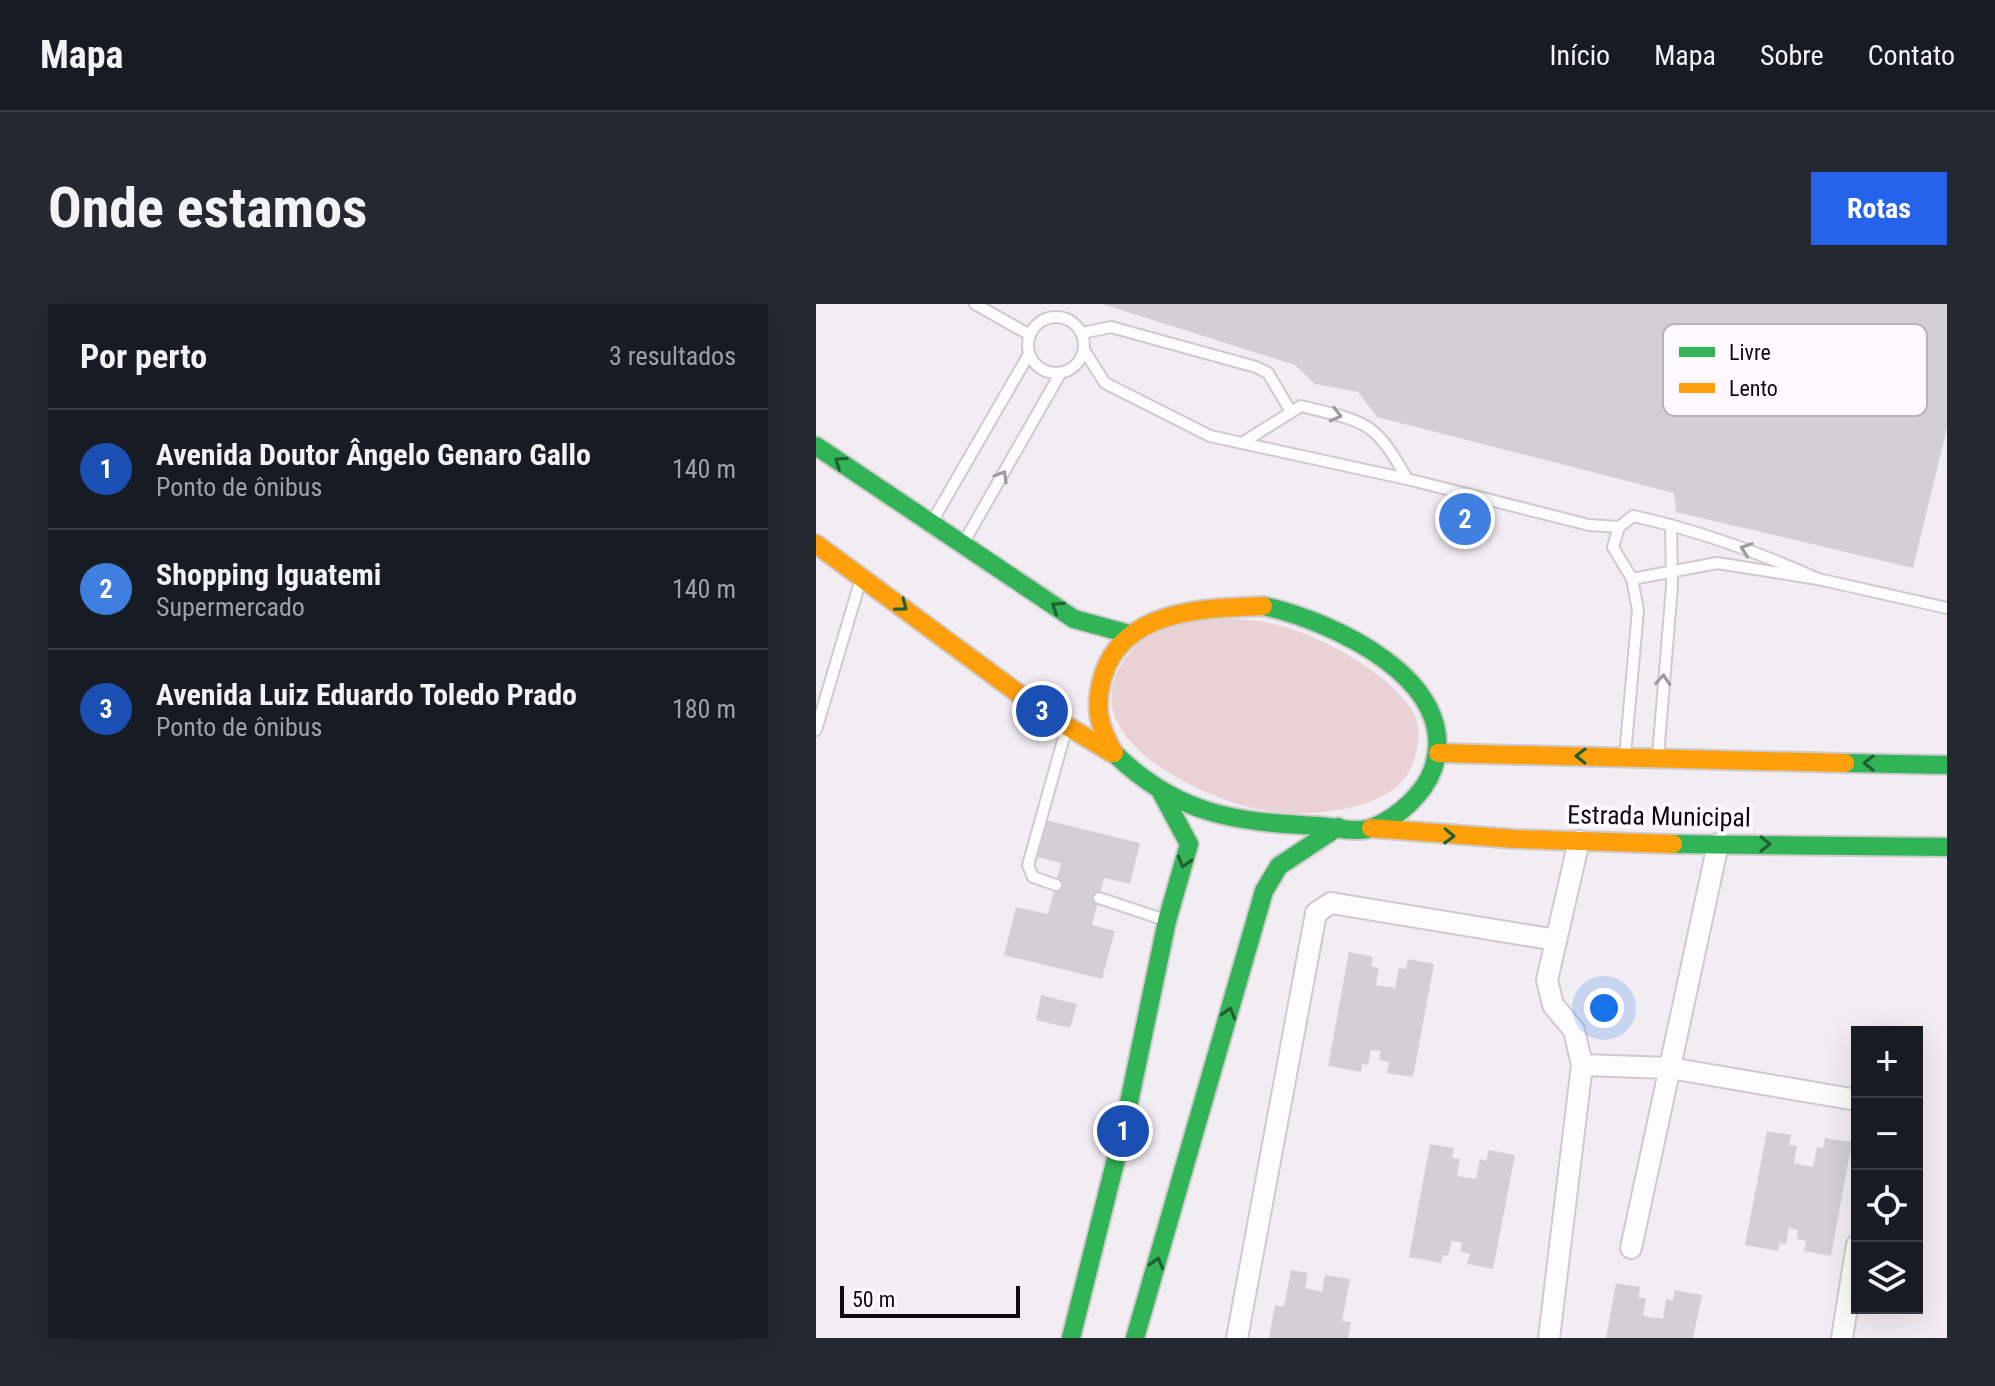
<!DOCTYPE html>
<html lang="pt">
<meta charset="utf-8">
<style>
:root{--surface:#171b24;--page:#242831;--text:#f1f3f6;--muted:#9ea1a6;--line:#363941;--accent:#2563eb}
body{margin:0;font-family:"Roboto Condensed",sans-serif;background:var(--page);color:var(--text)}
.controls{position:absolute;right:24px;bottom:24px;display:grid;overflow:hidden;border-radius:0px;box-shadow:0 8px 32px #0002}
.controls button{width:72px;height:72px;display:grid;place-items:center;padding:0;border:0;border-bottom:2px solid var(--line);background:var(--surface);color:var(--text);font:40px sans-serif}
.scale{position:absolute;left:24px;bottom:20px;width:180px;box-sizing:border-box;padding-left:8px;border:4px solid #0f0c0f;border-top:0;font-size:22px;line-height:28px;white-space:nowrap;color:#0f0c0f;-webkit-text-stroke:6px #fdf9fe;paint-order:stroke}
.you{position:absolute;left:788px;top:704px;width:28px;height:28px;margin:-20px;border:6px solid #fff;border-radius:50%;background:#1a73e8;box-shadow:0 0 0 12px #1a73e833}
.badge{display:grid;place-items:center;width:52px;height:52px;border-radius:50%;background:var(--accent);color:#fff;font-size:26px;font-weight:700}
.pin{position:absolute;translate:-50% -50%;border:4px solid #fff;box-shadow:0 2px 8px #0006}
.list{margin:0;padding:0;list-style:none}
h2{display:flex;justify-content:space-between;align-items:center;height:104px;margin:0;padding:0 32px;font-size:34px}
h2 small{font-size:26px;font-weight:400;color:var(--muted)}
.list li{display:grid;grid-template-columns:52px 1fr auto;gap:24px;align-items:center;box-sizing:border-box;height:120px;padding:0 32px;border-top:2px solid var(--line)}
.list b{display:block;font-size:30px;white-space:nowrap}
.list p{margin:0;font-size:26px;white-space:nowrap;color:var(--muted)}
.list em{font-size:26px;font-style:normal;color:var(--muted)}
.icon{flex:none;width:44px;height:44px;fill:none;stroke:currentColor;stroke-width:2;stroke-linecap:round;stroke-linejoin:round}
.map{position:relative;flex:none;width:1131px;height:1034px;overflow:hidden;border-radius:0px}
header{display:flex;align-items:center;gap:48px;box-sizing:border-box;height:112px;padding:0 40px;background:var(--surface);border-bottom:2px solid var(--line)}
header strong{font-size:38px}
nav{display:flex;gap:44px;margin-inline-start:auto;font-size:28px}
.intro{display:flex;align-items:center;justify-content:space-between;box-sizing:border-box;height:192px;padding:0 48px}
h1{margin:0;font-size:56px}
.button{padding:20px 36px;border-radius:0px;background:var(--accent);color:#fff;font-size:28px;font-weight:700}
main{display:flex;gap:48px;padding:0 48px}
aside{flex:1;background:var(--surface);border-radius:0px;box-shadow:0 8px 32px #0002}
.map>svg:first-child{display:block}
</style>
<header>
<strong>Mapa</strong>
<nav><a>Início</a><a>Mapa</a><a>Sobre</a><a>Contato</a></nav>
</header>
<div class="intro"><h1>Onde estamos</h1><a class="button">Rotas</a></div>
<main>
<aside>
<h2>Por perto<small>3 resultados</small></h2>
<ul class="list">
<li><span class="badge" style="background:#1a4fb4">1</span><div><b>Avenida Doutor Ângelo Genaro Gallo</b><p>Ponto de ônibus</p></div><em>140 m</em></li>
<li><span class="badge" style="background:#3f7fe0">2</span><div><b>Shopping Iguatemi</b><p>Supermercado</p></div><em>140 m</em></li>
<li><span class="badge" style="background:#1a4fb4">3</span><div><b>Avenida Luiz Eduardo Toledo Prado</b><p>Ponto de ônibus</p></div><em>180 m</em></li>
</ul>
</aside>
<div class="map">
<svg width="1131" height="1034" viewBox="0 0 1131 1034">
<rect width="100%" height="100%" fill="#f2edf2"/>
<path fill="#ead2d4" d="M387,314C407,315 428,314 448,318C495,326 570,365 596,406C605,419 603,438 599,453C591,483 565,496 537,503C509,510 476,511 447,506C394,497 276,444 298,377C303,361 316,342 330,334C347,324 370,320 387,314Z"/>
<g fill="#d3d0d5">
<polygon points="286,0 1131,0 1131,124 1097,264 860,208 858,189 561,113 542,88 499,80 479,61"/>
<polygon points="230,516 324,539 314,580 288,574 276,621 299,627 286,675 188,651 200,603 232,610 245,559 220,553"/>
<polygon points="533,648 557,653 555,662 563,664 560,681 579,684 583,664 590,665 592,655 618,660 597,773 571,769 573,758 563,756 565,747 555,746 552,761 546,760 545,768 512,762"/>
<polygon points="225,691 261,700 254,724 220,716"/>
<polygon points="951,827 975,831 973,841 981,842 978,859 997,863 1001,843 1007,844 1009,834 1036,838 1015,952 988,947 990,937 981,935 982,926 973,924 970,940 964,939 962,947 929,941"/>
<polygon points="614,840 638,844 636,854 644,855 641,872 660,875 664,855 670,857 673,846 699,851 677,965 651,960 654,950 644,948 646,939 636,937 632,952 627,951 625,959 593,953"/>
<polygon points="475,966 492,969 489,984 506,988 509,971 534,975 526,1017 535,1018 532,1034 453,1034 459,1001 468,1003"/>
<polygon points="800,979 824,983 823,993 830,995 827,1012 847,1015 850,995 857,996 859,986 886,991 877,1034 790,1034"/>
</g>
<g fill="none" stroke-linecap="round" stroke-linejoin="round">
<g stroke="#cecace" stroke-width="14">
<g id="lane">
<polyline points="159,0 214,31"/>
<circle cx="240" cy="41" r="28"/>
<polyline points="266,29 295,23 440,63 452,69 475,108"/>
<polyline points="268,46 289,79 394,132 591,175 773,221 803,223"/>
<path d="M426,139L485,102C549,118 558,115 591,175"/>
<polyline points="116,218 213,50"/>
<polyline points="148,238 244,70"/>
<polyline points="816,275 901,259 1002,275 1131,304"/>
<polyline points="0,426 44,278"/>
<path d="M809,452L822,306L816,275L797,243L803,223L817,212C881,226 942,248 1002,275"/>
<polyline points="842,452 856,282 855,221"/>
<polyline points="240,581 217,573 212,561 250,426"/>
<polyline points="283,594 349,616"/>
</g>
</g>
<g stroke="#cecace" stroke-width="24">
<g id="street">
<polyline points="766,761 854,764 1041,796"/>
<polyline points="815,944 902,540"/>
<polyline points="421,1034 500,609 515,599 740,636"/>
<polyline points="733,1034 766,761 758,726 737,701 731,676 763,537"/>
<polyline points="1026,1034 1041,941"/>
</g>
</g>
<g stroke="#cecace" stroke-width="22">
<g id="fast">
<polyline points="0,142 258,315 313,330"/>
<path d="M298,449C361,511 419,518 503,522C520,523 542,530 558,523C582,513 608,490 617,465C647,376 514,316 447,302"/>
<polyline points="1029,459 1131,461"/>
<polyline points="857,540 1131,543"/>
<polyline points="255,1034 307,827 351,617 373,540 345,488"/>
<polyline points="319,1034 448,587 463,562 522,523"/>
</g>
</g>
<g stroke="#cecace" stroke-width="22">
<g id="slow">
<polyline points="0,240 226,407 296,449"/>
<path d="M298,449C282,421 278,403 287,372C307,305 390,304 447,302"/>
<polyline points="622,449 1029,459"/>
<polyline points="555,524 699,535 857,540"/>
</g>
</g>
<use href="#lane" stroke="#fdfcfd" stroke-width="10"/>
<use href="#street" stroke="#fdfcfd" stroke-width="20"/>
<use href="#fast" stroke="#30b455" stroke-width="18"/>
<use href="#slow" stroke="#ff9f0a" stroke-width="18"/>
</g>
<defs><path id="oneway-chevron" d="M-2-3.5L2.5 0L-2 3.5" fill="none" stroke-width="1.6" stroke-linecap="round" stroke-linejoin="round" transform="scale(2)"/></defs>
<g stroke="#9e9c9e">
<use href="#oneway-chevron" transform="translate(520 111) rotate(14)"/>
<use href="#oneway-chevron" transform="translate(186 172) rotate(-60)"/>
<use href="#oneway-chevron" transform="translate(930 245) rotate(-161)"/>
<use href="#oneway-chevron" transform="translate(847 376) rotate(-86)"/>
</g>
<g stroke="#206032">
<use href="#oneway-chevron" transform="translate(24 158) rotate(-146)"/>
<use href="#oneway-chevron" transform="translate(86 302) rotate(37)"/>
<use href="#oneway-chevron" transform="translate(241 303) rotate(-146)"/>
<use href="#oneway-chevron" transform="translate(765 452) rotate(-179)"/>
<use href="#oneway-chevron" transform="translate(1053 459) rotate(-179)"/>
<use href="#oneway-chevron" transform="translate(633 532) rotate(2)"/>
<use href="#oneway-chevron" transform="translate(949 540) rotate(1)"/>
<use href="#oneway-chevron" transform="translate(368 558) rotate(106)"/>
<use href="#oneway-chevron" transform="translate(413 709) rotate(-74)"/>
<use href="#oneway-chevron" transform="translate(341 959) rotate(-74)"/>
</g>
<g text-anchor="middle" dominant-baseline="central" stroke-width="8" stroke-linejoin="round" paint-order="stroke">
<g font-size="26" fill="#0f0c0f" stroke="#fdf9fe">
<text transform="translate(843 512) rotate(1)">Estrada Municipal</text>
</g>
</g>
<rect x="847" y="20" width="264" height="92" rx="12" fill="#fdf9fe" stroke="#b6b2b6" stroke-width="2"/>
<rect x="863" y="43" width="36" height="10" fill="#30b455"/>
<rect x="863" y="79" width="36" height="10" fill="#ff9f0a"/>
<g font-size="22" fill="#0f0c0f">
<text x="913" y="56">Livre</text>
<text x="913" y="92">Lento</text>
</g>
</svg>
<div class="controls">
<button>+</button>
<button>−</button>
<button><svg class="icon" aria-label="locate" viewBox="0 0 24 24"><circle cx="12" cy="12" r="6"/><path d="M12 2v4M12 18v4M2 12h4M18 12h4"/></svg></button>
<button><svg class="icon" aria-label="layers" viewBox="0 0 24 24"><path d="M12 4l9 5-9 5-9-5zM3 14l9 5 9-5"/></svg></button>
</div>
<div class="scale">50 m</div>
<div class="you"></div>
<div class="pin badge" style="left:307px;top:827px;background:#1a4fb4">1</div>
<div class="pin badge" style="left:649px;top:215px;background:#3f7fe0">2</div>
<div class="pin badge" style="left:226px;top:407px;background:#1a4fb4">3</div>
</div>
</main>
